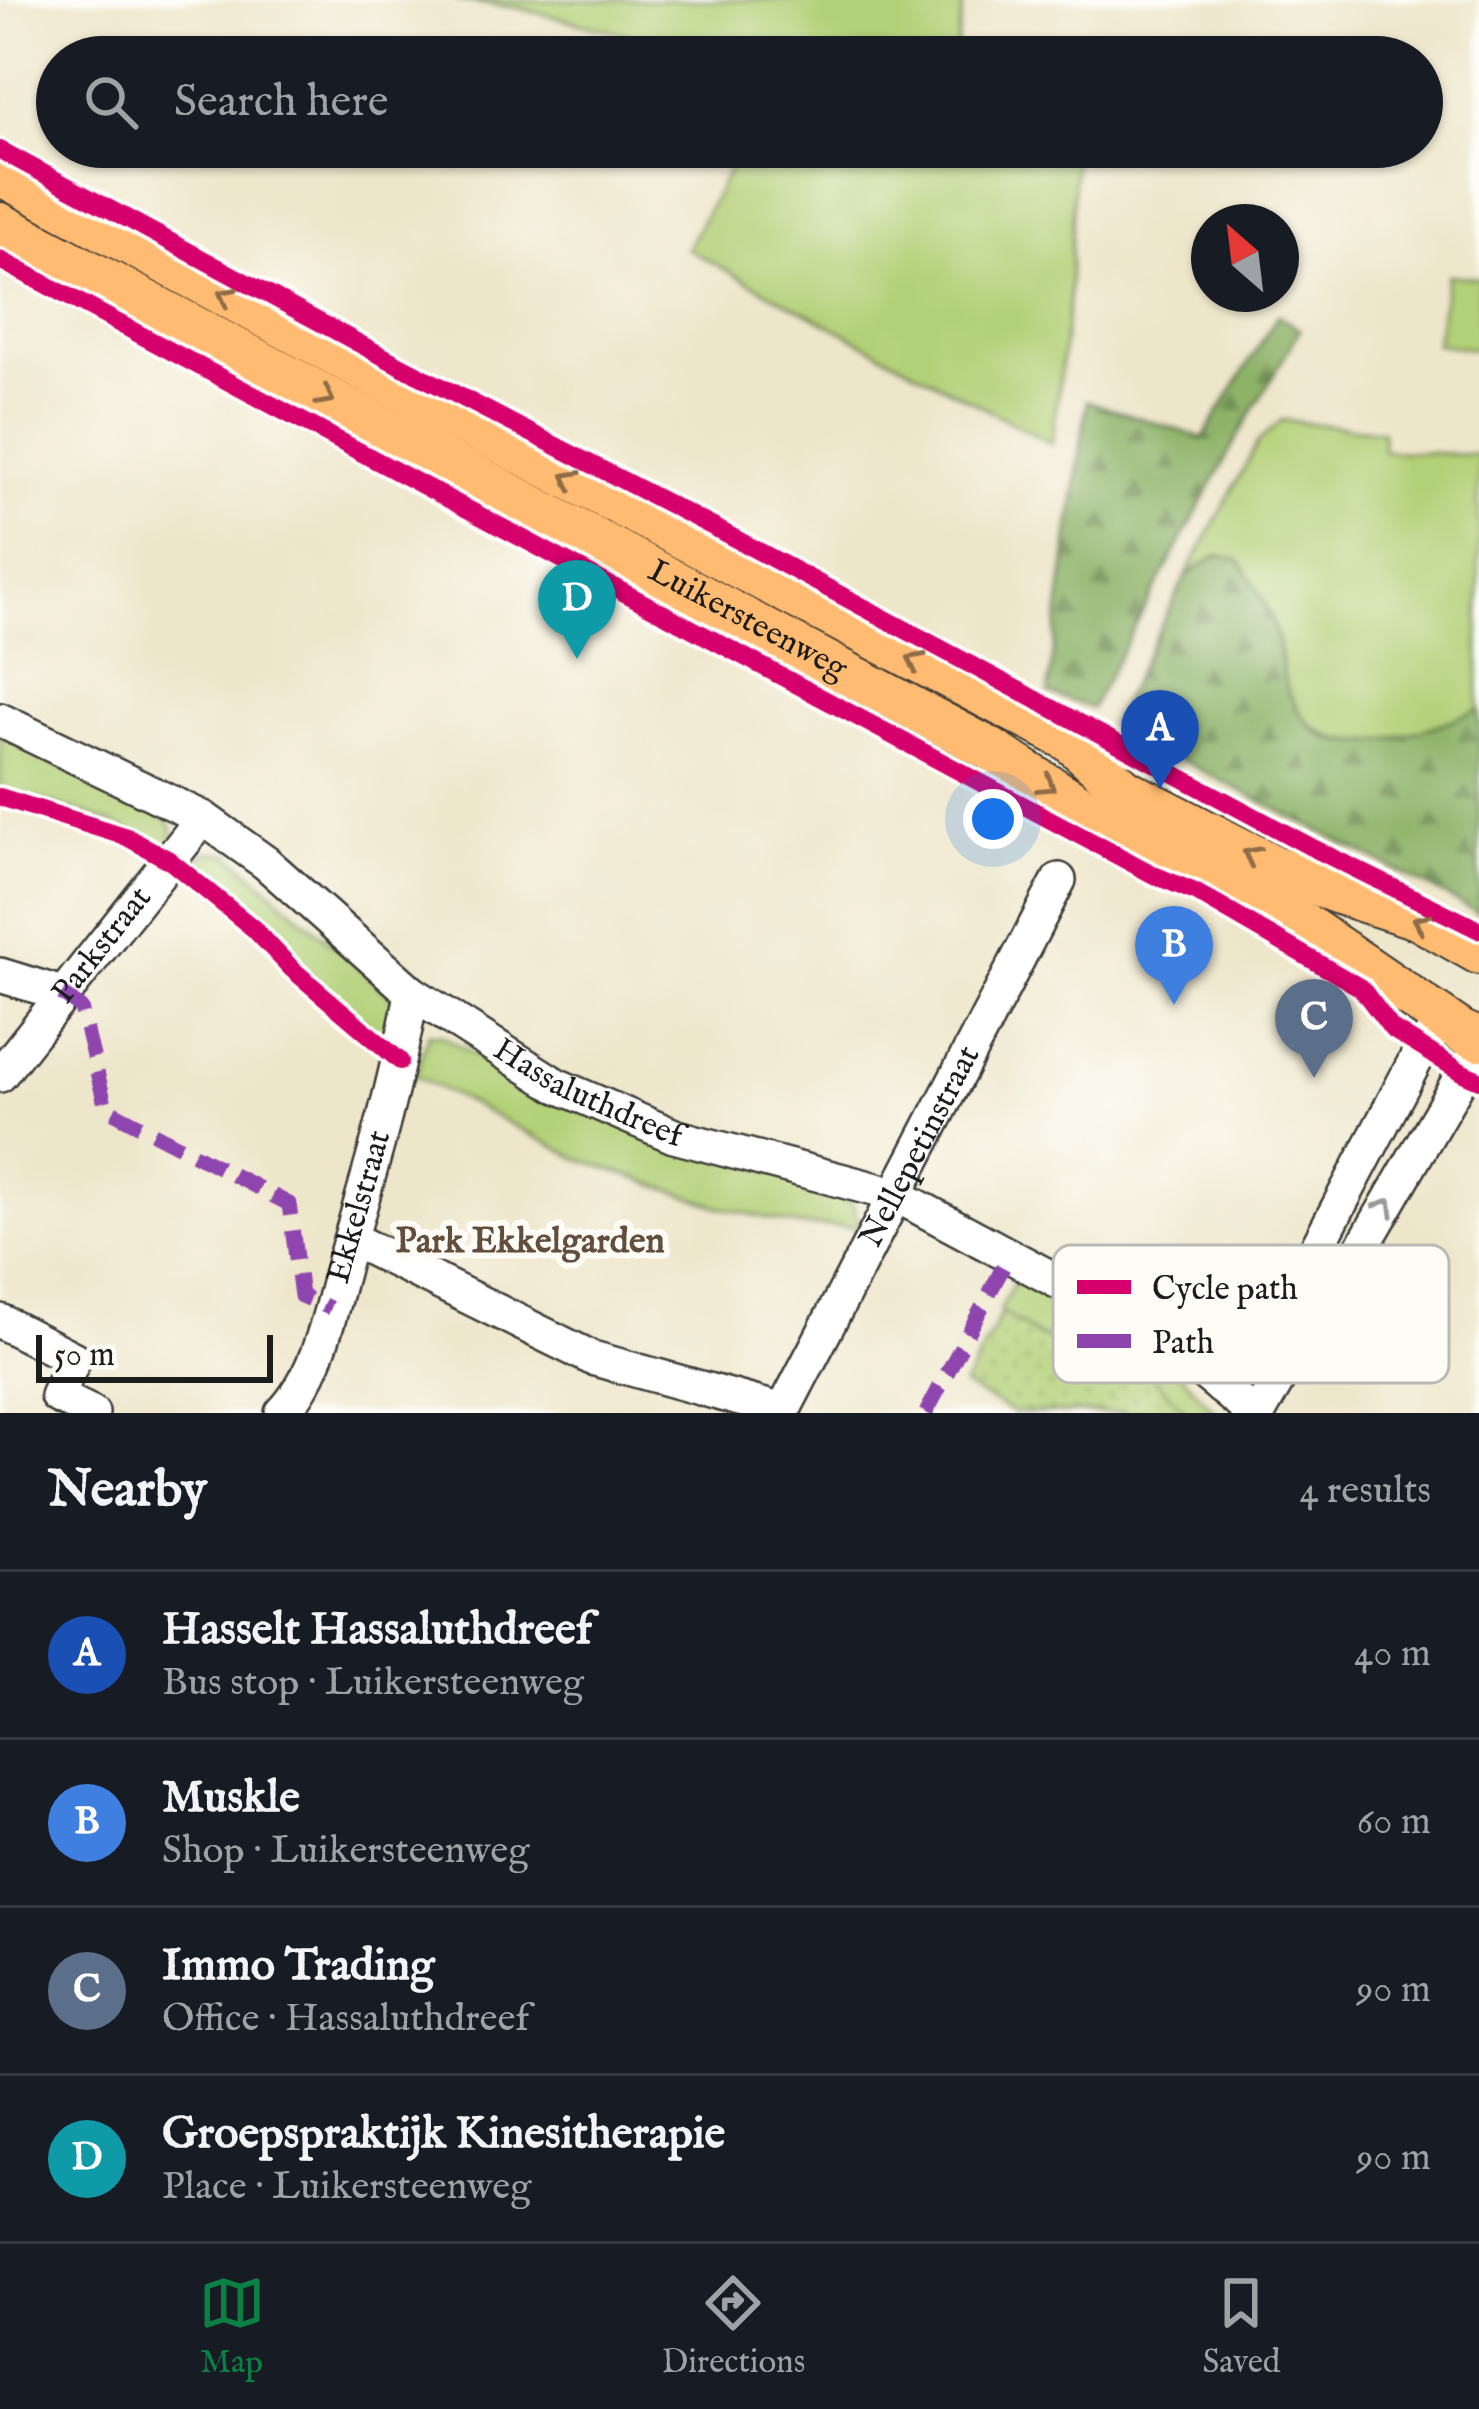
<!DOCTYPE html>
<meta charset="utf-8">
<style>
:root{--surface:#171b24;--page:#242831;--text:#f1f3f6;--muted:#9ea1a6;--line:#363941;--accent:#0b8043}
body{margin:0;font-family:"IM FELL English",serif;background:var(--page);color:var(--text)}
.compass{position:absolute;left:1191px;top:204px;width:108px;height:108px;border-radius:50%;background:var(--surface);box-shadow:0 3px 9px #0004;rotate:332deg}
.scale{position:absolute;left:36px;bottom:30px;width:237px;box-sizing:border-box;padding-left:12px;border:6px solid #1c1c1c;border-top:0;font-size:33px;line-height:42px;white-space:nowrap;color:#1c1c1c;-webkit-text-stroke:9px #fdfcf7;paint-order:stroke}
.you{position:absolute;left:993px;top:819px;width:42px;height:42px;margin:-30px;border:9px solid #fff;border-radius:50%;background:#1a73e8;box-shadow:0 0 0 18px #1a73e833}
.badge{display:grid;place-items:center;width:78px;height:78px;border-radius:50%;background:var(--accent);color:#fff;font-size:39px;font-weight:700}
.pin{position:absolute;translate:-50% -99px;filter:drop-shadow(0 3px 6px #0008)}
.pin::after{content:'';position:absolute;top:63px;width:42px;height:36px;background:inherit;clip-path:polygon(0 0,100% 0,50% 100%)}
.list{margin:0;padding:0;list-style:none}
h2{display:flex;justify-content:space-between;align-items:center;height:156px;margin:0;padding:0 48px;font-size:51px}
h2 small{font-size:39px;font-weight:400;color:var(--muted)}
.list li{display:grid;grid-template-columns:78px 1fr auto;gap:36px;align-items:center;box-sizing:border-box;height:168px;padding:0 48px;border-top:3px solid var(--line)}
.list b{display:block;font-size:45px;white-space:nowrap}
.list p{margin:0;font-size:39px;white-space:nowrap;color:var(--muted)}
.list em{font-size:39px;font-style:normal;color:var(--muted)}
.icon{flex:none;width:66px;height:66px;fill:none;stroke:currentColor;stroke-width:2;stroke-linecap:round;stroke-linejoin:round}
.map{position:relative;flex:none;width:1479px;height:1413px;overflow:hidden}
.search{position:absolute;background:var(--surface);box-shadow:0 3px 9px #0004;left:36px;right:36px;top:36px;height:132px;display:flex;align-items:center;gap:30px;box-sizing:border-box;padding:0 42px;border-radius:66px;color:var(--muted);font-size:45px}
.sheet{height:828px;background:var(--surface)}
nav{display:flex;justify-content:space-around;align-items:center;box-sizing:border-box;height:168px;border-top:3px solid var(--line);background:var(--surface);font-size:33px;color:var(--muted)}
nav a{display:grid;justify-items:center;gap:6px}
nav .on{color:var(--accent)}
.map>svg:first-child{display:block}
</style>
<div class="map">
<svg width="1479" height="1413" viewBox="0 0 1479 1413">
<defs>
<pattern id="forest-firs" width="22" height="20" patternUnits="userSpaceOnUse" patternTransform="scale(3)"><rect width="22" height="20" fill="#8db268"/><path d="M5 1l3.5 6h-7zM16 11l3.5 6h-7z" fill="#729055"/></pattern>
<pattern id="park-dots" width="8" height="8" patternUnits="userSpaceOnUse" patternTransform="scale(3)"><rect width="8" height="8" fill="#b2d077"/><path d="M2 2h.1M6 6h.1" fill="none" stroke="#98b266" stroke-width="1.8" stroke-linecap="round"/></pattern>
</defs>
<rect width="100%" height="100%" fill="#fdfcf7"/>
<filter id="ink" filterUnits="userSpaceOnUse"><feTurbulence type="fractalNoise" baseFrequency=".00833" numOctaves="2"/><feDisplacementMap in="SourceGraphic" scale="24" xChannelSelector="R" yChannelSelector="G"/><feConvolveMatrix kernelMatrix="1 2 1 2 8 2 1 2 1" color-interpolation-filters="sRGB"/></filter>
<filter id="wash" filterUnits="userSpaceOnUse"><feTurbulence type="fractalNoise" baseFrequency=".004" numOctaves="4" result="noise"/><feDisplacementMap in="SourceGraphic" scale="48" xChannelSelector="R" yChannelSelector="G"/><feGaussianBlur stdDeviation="2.7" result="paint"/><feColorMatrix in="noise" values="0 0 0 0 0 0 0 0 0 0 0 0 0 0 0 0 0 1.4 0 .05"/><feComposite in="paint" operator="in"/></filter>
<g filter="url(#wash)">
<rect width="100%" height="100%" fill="#eee6ca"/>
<g fill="#b2d077" stroke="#67764a" stroke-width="3">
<polygon points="453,0 964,0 955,57 718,57 518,8"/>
<polygon points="741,147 1075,147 1069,298 1052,444 687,249"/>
<polygon points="1448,275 1479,278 1479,350 1436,344"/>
<path d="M1282,420L1382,431L1383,451L1479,455V710C1413,734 1319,778 1286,685C1280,668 1282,646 1274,630C1264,609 1233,575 1218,555L1186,576L1258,442Z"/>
<path d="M0,735L163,817C176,827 174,837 169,851C118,819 58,806 0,788Z"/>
<polygon points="207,852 229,854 395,999 395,1049 188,866"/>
<polygon points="428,1034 441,1035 526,1085 834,1193 853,1205 861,1229 849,1226 800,1226 720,1207 577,1158 416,1076"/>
<polygon points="1015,1280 1112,1335 1118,1342 1109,1354 1037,1336 1000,1311"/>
<polygon points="1139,1347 1179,1372 1216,1413 1187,1413 1150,1374 1132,1362"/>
</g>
<g fill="url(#forest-firs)" stroke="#546742" stroke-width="3">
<polygon points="1278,315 1300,330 1239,434 1091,708 1048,693 1087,401 1203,438"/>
<path d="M1218,555L1239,560C1255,584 1269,606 1276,634C1280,651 1281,671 1287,688C1294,703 1306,723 1319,733C1357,759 1440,724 1479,710V913L1111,724L1186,576Z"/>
</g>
<polygon fill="url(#park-dots)" stroke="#67764a" stroke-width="3" points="1002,1312 1037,1336 1132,1362 1150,1374 1187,1413 1014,1413 964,1386"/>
</g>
<g filter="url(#ink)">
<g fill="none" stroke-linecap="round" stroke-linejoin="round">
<g stroke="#3c3a36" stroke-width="38">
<g id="minor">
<path id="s1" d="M0,720L203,818L266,863L412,993L556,1085L674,1136L896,1195L1139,1325L1186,1358L1253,1413"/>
<polyline points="0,975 62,994"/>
<path id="s2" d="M0,1075L203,818"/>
<polyline points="351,1239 592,1358 783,1411"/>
<polyline points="0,1321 74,1359 57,1396 92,1413"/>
<polyline points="1221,1387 1282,1314 1422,1048 1444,1019"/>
<path id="s3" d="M282,1413C319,1375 330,1311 344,1261C370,1172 396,1084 412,993"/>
<path id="s4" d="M782,1413L1059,880"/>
<polyline points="1259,1413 1290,1358 1311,1335 1326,1310 1479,1046"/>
</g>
</g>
<g stroke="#3c3a36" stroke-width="46">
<g id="major">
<polyline points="0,174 428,404 1069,740 1125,790 1275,867 1336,892 1417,918 1479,953"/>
<path id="s5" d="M0,224L990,749L1103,820L1305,925L1462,1032L1479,1039"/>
</g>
</g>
<use href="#minor" stroke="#fff" stroke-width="33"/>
<use href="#major" stroke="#ffbb71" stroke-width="42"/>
<g stroke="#8e44ad" stroke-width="15" stroke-dasharray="30 15" stroke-linecap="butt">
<polyline points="62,994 81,1008 106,1108 289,1204 301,1296 330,1308"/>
<polyline points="926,1413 1009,1256"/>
</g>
<g stroke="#fdfcf7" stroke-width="26">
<g id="cycleway">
<polyline points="0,150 399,365 719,530 1311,847 1479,930"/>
<polyline points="0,260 1154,875 1195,892 1361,988 1392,1029 1463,1073 1479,1080"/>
<polyline points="0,797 127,837 169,860 254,929 292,969 400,1061"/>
</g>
</g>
<use href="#cycleway" stroke="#d6006c" stroke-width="18"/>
</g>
<defs><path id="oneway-chevron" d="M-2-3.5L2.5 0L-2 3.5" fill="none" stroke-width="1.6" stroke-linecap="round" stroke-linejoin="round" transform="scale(3)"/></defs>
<g stroke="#8e6c46">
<use href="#oneway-chevron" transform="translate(226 296) rotate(-152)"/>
<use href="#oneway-chevron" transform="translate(326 397) rotate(28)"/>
<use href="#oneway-chevron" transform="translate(570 479) rotate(-152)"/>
<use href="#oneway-chevron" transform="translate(915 661) rotate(-153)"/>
<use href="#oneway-chevron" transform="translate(1047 785) rotate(32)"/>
<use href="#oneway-chevron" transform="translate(1251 855) rotate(-153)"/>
<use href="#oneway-chevron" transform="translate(1421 922) rotate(-155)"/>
</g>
<use stroke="#999" href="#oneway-chevron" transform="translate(1386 1206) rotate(-60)"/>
</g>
<g text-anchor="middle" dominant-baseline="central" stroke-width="12" stroke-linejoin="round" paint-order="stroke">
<g font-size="33" fill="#1c1c1c" stroke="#fdfcf7">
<text stroke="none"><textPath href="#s5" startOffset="846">Luikersteenweg</textPath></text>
<text stroke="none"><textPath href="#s2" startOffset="165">Parkstraat</textPath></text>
<text stroke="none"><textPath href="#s1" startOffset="702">Hassaluthdreef</textPath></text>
<text stroke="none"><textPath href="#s4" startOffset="300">Nellepetinstraat</textPath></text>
<text stroke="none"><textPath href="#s3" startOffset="222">Ekkelstraat</textPath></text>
</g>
<g font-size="36" font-weight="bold" fill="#634d3c" stroke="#fdfcf7">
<text x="530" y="1242">Park Ekkelgarden</text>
</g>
</g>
<rect x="1053" y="1245" width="396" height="138" rx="18" fill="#fdfcf7" stroke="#bab9b5" stroke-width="3"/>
<rect x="1077" y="1280" width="54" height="14" fill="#d6006c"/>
<rect x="1077" y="1334" width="54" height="14" fill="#8e44ad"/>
<g font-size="33" fill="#1c1c1c">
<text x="1152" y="1299">Cycle path</text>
<text x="1152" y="1353">Path</text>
</g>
</svg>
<svg class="compass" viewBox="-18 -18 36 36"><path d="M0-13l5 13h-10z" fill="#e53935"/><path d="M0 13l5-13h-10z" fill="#9ea1a6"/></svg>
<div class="scale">50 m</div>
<div class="you"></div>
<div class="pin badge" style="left:1160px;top:789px;background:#1a4fb4">A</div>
<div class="pin badge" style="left:1174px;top:1005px;background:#3f7fe0">B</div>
<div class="pin badge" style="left:1314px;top:1078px;background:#5c6f8a">C</div>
<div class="pin badge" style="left:577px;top:659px;background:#0f9aa8">D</div>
<div class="search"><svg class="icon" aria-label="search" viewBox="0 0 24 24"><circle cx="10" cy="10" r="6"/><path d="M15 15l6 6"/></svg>Search here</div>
</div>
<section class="sheet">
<h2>Nearby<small>4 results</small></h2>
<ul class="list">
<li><span class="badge" style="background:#1a4fb4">A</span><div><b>Hasselt Hassaluthdreef</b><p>Bus stop · Luikersteenweg</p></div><em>40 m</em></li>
<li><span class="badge" style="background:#3f7fe0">B</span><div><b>Muskle</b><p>Shop · Luikersteenweg</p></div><em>60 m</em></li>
<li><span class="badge" style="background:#5c6f8a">C</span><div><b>Immo Trading</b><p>Office · Hassaluthdreef</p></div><em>90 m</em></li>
<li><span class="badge" style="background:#0f9aa8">D</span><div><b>Groepspraktijk Kinesitherapie</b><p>Place · Luikersteenweg</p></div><em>90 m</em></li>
</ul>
</section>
<nav>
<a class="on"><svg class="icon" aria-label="map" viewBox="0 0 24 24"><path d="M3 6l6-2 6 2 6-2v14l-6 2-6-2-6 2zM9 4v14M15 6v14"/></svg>Map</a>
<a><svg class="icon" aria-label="directions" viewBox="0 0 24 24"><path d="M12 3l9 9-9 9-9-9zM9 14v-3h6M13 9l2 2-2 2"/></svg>Directions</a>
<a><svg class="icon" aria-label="saved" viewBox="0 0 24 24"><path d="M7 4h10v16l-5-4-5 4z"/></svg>Saved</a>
</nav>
